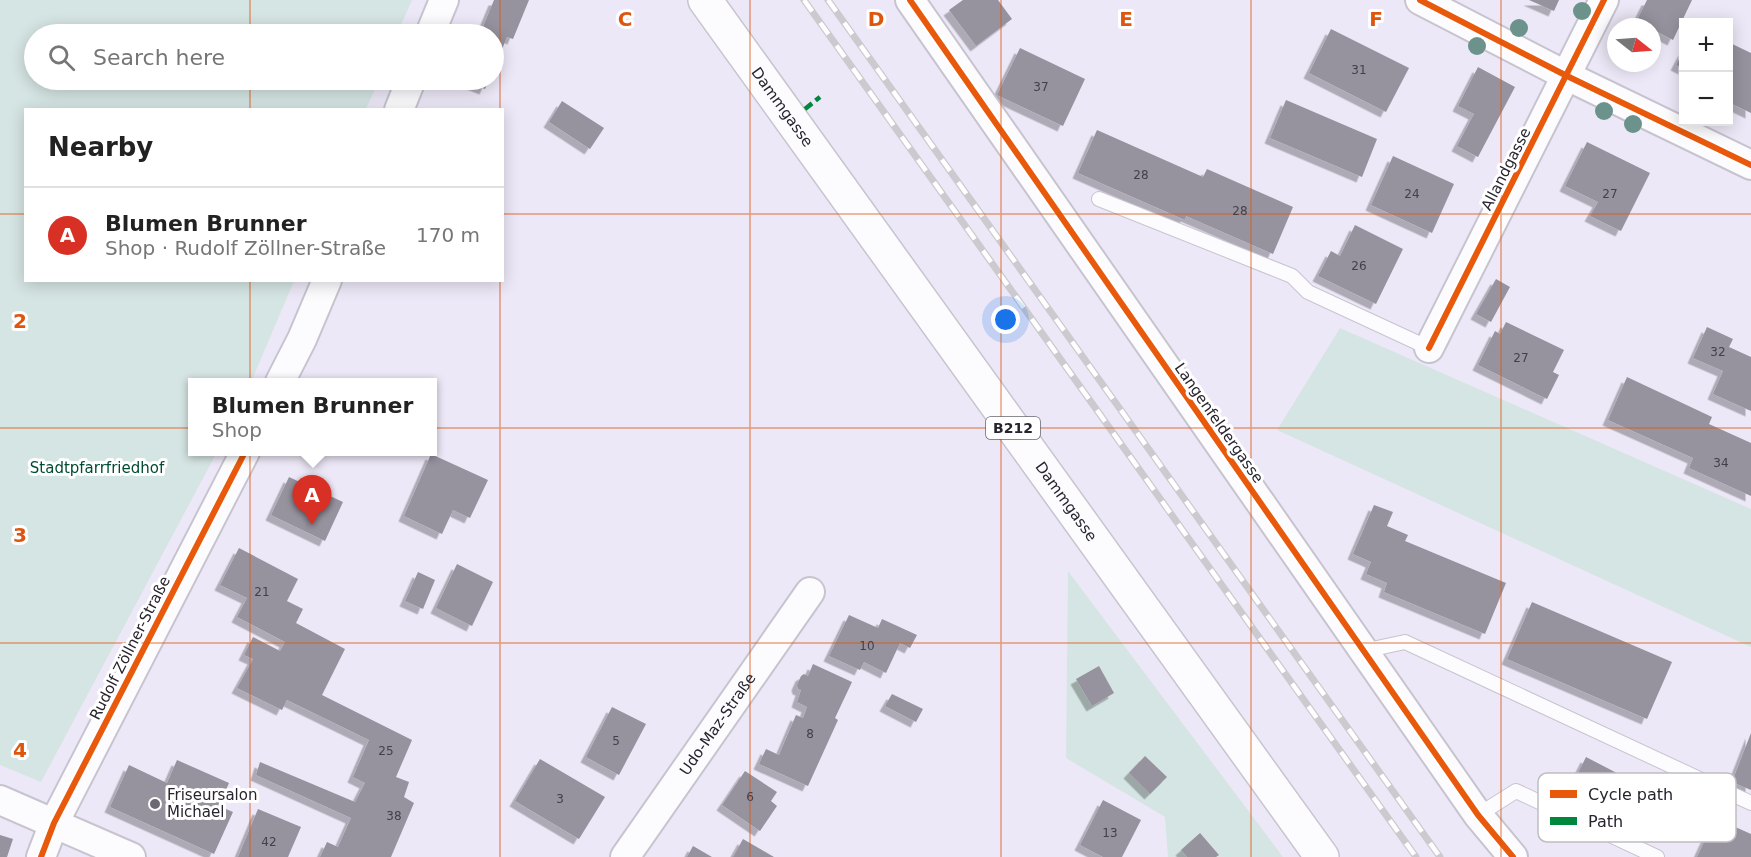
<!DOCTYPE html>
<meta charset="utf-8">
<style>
:root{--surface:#fff;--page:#f2f2f2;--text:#222;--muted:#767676;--line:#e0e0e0;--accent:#d93025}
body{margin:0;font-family:"DejaVu Sans",sans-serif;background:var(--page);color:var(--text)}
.controls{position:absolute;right:18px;top:18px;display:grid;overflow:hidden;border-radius:0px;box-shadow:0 3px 15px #0003}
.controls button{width:54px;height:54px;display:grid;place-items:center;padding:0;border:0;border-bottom:2px solid var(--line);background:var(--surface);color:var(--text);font:30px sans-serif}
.compass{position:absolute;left:1607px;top:18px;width:54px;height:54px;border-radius:50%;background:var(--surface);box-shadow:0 3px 15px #0003;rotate:107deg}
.you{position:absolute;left:1006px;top:320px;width:21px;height:21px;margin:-15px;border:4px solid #fff;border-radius:50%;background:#1a73e8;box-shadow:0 0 0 9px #1a73e833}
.badge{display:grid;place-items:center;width:39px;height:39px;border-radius:50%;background:var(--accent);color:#fff;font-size:20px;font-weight:700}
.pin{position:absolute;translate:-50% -50px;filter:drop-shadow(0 2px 3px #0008)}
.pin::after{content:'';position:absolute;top:32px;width:21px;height:18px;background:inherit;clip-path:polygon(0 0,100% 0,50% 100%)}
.popup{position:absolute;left:188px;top:378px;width:249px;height:78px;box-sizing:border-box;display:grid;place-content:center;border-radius:0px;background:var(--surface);filter:drop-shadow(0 2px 4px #0005);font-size:20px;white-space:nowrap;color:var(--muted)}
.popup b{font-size:22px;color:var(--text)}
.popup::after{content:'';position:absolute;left:50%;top:100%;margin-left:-12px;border:12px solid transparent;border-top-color:var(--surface)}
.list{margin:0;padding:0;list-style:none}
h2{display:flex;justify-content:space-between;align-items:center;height:78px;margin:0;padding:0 24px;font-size:26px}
h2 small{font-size:20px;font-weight:400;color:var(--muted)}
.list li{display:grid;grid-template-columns:39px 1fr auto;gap:18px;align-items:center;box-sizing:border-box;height:96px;padding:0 24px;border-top:2px solid var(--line)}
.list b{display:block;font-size:22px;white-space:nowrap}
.list p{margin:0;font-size:20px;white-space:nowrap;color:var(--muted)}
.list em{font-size:20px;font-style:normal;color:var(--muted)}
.icon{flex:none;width:33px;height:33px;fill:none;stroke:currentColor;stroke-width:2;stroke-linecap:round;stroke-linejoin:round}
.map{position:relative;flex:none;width:1751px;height:857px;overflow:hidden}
.search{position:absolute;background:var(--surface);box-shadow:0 3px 15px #0003;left:24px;top:24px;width:480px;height:66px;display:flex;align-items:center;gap:15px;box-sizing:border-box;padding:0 21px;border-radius:33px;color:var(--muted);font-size:22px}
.panel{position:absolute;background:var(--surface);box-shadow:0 3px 15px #0003;left:24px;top:108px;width:480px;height:174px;border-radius:0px}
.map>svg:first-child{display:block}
</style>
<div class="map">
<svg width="1751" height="857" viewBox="0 0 1751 857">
<defs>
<filter id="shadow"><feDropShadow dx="-5.5" dy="5.5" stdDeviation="0" flood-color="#0004"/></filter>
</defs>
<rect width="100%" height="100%" fill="#ede8f7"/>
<g fill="#d5e5e3">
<polygon points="0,0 412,0 397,34 34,34 34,80 379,80 366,109 26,110 26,280 294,281 251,382 192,382 192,452 217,452 41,782 0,765"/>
<polygon points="1340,328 1751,509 1751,647 1277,430"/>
<polygon points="1068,571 1283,857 1168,857 1165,817 1066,758"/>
</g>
<g fill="#96929e" filter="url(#shadow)">
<polygon points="494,0 529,0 513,39 507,37 494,69 494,34 480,34"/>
<polygon points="963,0 998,0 1012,19 976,46 949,10"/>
<polygon points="1529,0 1559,0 1554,11"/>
<polygon points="1647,0 1692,0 1673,40 1652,29 1652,27 1647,27 1636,22"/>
<polygon points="1331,29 1409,68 1386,112 1309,73"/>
<polygon points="1728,42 1751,53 1751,113 1728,102"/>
<polygon points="1020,48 1085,79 1063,126 997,95"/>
<polygon points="1684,50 1684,69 1676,65"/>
<polygon points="1478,67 1515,87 1478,157 1457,146 1474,114 1458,106"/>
<polygon points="462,80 489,80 485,89"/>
<polygon points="1286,100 1377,139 1362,177 1270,138"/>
<polygon points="562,101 604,128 590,149 549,122"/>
<polygon points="1097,130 1203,177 1207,169 1293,207 1273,254 1186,216 1185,220 1078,173"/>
<polygon points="1587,142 1650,173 1621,231 1590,216 1598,202 1565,186"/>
<polygon points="1393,156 1454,184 1432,233 1371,205"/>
<polygon points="1355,225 1403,249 1376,304 1318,276 1331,251 1340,256"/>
<polygon points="1496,279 1510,287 1491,322 1476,314"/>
<polygon points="1506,322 1564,350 1553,372 1559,375 1547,399 1478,365 1495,331 1500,334"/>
<polygon points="1707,327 1733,339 1729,347 1751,357 1751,411 1713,394 1723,371 1693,358"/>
<polygon points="1627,377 1712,417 1709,424 1751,443 1751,496 1689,468 1693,458 1608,420"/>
<polygon points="431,454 488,480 470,518 453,510 442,534 404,516"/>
<polygon points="289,477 343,502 325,541 271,515"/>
<polygon points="1374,505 1393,512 1387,526 1408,535 1405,541 1506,583 1485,634 1384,592 1387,583 1366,574 1371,562 1353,554"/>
<polygon points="239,548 298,579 287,601 303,609 296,623 345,649 322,695 412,740 396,777 409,782 404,797 414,803 391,857 320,857 327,842 338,847 351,818 256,775 260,762 355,802 365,783 353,777 369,740 287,700 282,710 237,688 253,659 244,655 253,637 280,651 285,642 237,617 247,598 220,585"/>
<polygon points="457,564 493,582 472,626 436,608"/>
<polygon points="418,572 435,580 423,609 405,601"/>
<polygon points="1532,602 1672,662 1647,719 1507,659"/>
<polygon points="849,615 878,628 882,619 917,635 910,648 900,643 886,673 864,662 860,670 829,656"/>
<polygon points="813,664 852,682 835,718 838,720 808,786 759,764 766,749 779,755 796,715 803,718 807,707 797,702 801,690 798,689 797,685 801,676 804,674 808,676"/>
<polygon points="1099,666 1114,693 1092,706 1076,679"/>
<polygon points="892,694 923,709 916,722 885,706"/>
<polygon points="612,707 646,724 619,775 586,757"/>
<polygon points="1751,733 1751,790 1732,782"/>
<polygon points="1145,756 1167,777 1150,794 1129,773"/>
<polygon points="1586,757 1638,784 1617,824 1566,797"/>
<polygon points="540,759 605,797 579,839 515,801"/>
<polygon points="177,760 229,783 219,806 233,812 214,854 110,807 129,765 167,783"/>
<polygon points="745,771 777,792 771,801 777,806 760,831 722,805"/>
<polygon points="1103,800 1141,820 1122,857 1103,857 1080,845"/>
<polygon points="258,809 301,827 288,857 238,857"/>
<polygon points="1715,818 1751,834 1751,857 1697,857"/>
<polygon points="1200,833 1219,855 1216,857 1187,857 1181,850"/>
<polygon points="0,835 13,839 7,857 0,857"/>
<polygon points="743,839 774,857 733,857"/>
<polygon points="693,846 712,857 687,857"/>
</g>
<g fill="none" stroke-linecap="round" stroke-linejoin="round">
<g stroke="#c8c4cf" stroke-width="16">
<g id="service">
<polyline points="1099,199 1292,276 1308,292 1429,348"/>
<polyline points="1363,651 1405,642 1751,803"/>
<polyline points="1478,815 1516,791 1657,857"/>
</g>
</g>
<g stroke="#c8c4cf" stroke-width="32">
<g id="minor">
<polyline points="910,0 1478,815 1513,857"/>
<polyline points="1420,0 1567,76 1751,165"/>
<polyline points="430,34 444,0"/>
<polyline points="399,110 411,80"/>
<polyline points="1429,348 1604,0"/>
<polyline points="280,382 302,339 327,280"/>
<polyline points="0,800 131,857"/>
<polyline points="41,857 54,823 245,452"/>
<path id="s1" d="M625,857L810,592"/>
</g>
</g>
<g stroke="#c8c4cf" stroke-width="36">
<g id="primary">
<path id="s2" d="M705,0L1322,857"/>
</g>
</g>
<use href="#service" stroke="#fcfcfe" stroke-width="14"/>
<use href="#minor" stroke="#fcfcfe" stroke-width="28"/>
<use href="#primary" stroke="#fcfcfe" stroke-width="33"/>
<g stroke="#cccacf" stroke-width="7">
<g id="rail">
<polyline points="804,0 1416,857"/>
<polyline points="828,0 1440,857"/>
</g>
</g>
<use href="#rail" stroke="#fff" stroke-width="4.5" stroke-dasharray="14" stroke-linecap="butt"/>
<polyline stroke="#00873e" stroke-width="4.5" stroke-dasharray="9 4.5" stroke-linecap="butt" points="805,109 820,97"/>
<g stroke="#fff" stroke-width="10">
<g id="cycleway">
<polyline points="910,0 1478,815 1513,857"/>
<polyline points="1420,0 1567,76 1751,165"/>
<polyline points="1429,348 1604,0"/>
<polyline points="41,857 54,823 245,452"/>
</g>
</g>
<use href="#cycleway" stroke="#e8590c" stroke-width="6"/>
</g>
<g fill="#6b928b">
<circle cx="1582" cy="11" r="9"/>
<circle cx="1519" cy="28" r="9"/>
<circle cx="1477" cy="46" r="9"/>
<circle cx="1604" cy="111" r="9"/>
<circle cx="1633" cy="124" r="9"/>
</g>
<path fill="none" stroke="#de560e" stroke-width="1.5" stroke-opacity="0.55" d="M250,0V34M500,0V110M750,0V857M1001,0V857M1251,0V857M1501,0V857M250,80V110M0,214H26M502,214H1751M250,280V857M500,280V857M0,428H1751M0,643H1751"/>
<circle fill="#6c6974" stroke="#fff" stroke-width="2" cx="155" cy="804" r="6"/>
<g text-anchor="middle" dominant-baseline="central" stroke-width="6" stroke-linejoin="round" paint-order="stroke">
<g font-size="12" fill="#43404a">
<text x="1359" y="70">31</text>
<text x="1041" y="87">37</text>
<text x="1141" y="175">28</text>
<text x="1412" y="194">24</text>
<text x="1610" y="194">27</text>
<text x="1240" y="211">28</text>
<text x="1359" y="266">26</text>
<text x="1718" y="352">32</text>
<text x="1521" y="358">27</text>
<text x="1721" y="463">34</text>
<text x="262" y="592">21</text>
<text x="867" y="646">10</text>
<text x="810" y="734">8</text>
<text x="616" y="741">5</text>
<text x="386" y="751">25</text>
<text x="750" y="797">6</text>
<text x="560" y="799">3</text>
<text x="394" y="816">38</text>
<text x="1110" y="833">13</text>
<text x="269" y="842">42</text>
</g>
<rect fill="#fff" stroke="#68666d" stroke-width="1.5" x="986" y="417" width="54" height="22" rx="4.5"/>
<g font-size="14" font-weight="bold" fill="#27242e">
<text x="1013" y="428">B212</text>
</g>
<g font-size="15" fill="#27242e" stroke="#fff">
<text stroke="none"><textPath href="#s2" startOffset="132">Dammgasse</textPath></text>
<text transform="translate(1506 169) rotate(-63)">Allandgasse</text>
<text transform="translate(1219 423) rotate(55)">Langenfeldergasse</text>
<text stroke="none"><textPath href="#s2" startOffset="618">Dammgasse</textPath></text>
<text transform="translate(130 648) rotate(-63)">Rudolf Zöllner-Straße</text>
<text stroke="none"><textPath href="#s1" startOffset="162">Udo-Maz-Straße</textPath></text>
</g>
<g font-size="15" fill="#004b32" stroke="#fff">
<text x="97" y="468">Stadtpfarrfriedhof</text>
</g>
<g font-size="15" fill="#27242e" stroke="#fff" text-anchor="start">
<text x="167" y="795">Friseursalon<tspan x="167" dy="17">Michael</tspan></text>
</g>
</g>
<rect x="1538" y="773" width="198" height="69" rx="9" fill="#fff" stroke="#bebdc0" stroke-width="1.5"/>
<rect x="1550" y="790" width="27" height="8" fill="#e8590c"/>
<rect x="1550" y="817" width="27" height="8" fill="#00873e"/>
<g font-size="16" fill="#27242e">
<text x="1588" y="800">Cycle path</text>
<text x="1588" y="827">Path</text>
</g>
<g font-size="20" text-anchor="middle" font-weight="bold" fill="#de560e" stroke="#fff" stroke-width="6" stroke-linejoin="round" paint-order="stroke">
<text x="625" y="26">C</text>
<text x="876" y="26">D</text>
<text x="1126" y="26">E</text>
<text x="1376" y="26">F</text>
<text x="20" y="328">2</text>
<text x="20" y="542">3</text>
<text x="20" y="757">4</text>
</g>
</svg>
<div class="controls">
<button>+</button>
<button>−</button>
</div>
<svg class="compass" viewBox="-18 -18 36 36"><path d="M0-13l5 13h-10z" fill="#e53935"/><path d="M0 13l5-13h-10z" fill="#767676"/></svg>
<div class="you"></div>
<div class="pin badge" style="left:312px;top:525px">A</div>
<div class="popup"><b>Blumen Brunner</b>Shop</div>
<div class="search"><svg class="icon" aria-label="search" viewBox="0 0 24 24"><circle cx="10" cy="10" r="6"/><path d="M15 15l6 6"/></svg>Search here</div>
<section class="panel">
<h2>Nearby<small></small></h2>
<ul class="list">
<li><span class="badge">A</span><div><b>Blumen Brunner</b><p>Shop · Rudolf Zöllner-Straße</p></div><em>170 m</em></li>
</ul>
</section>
</div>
